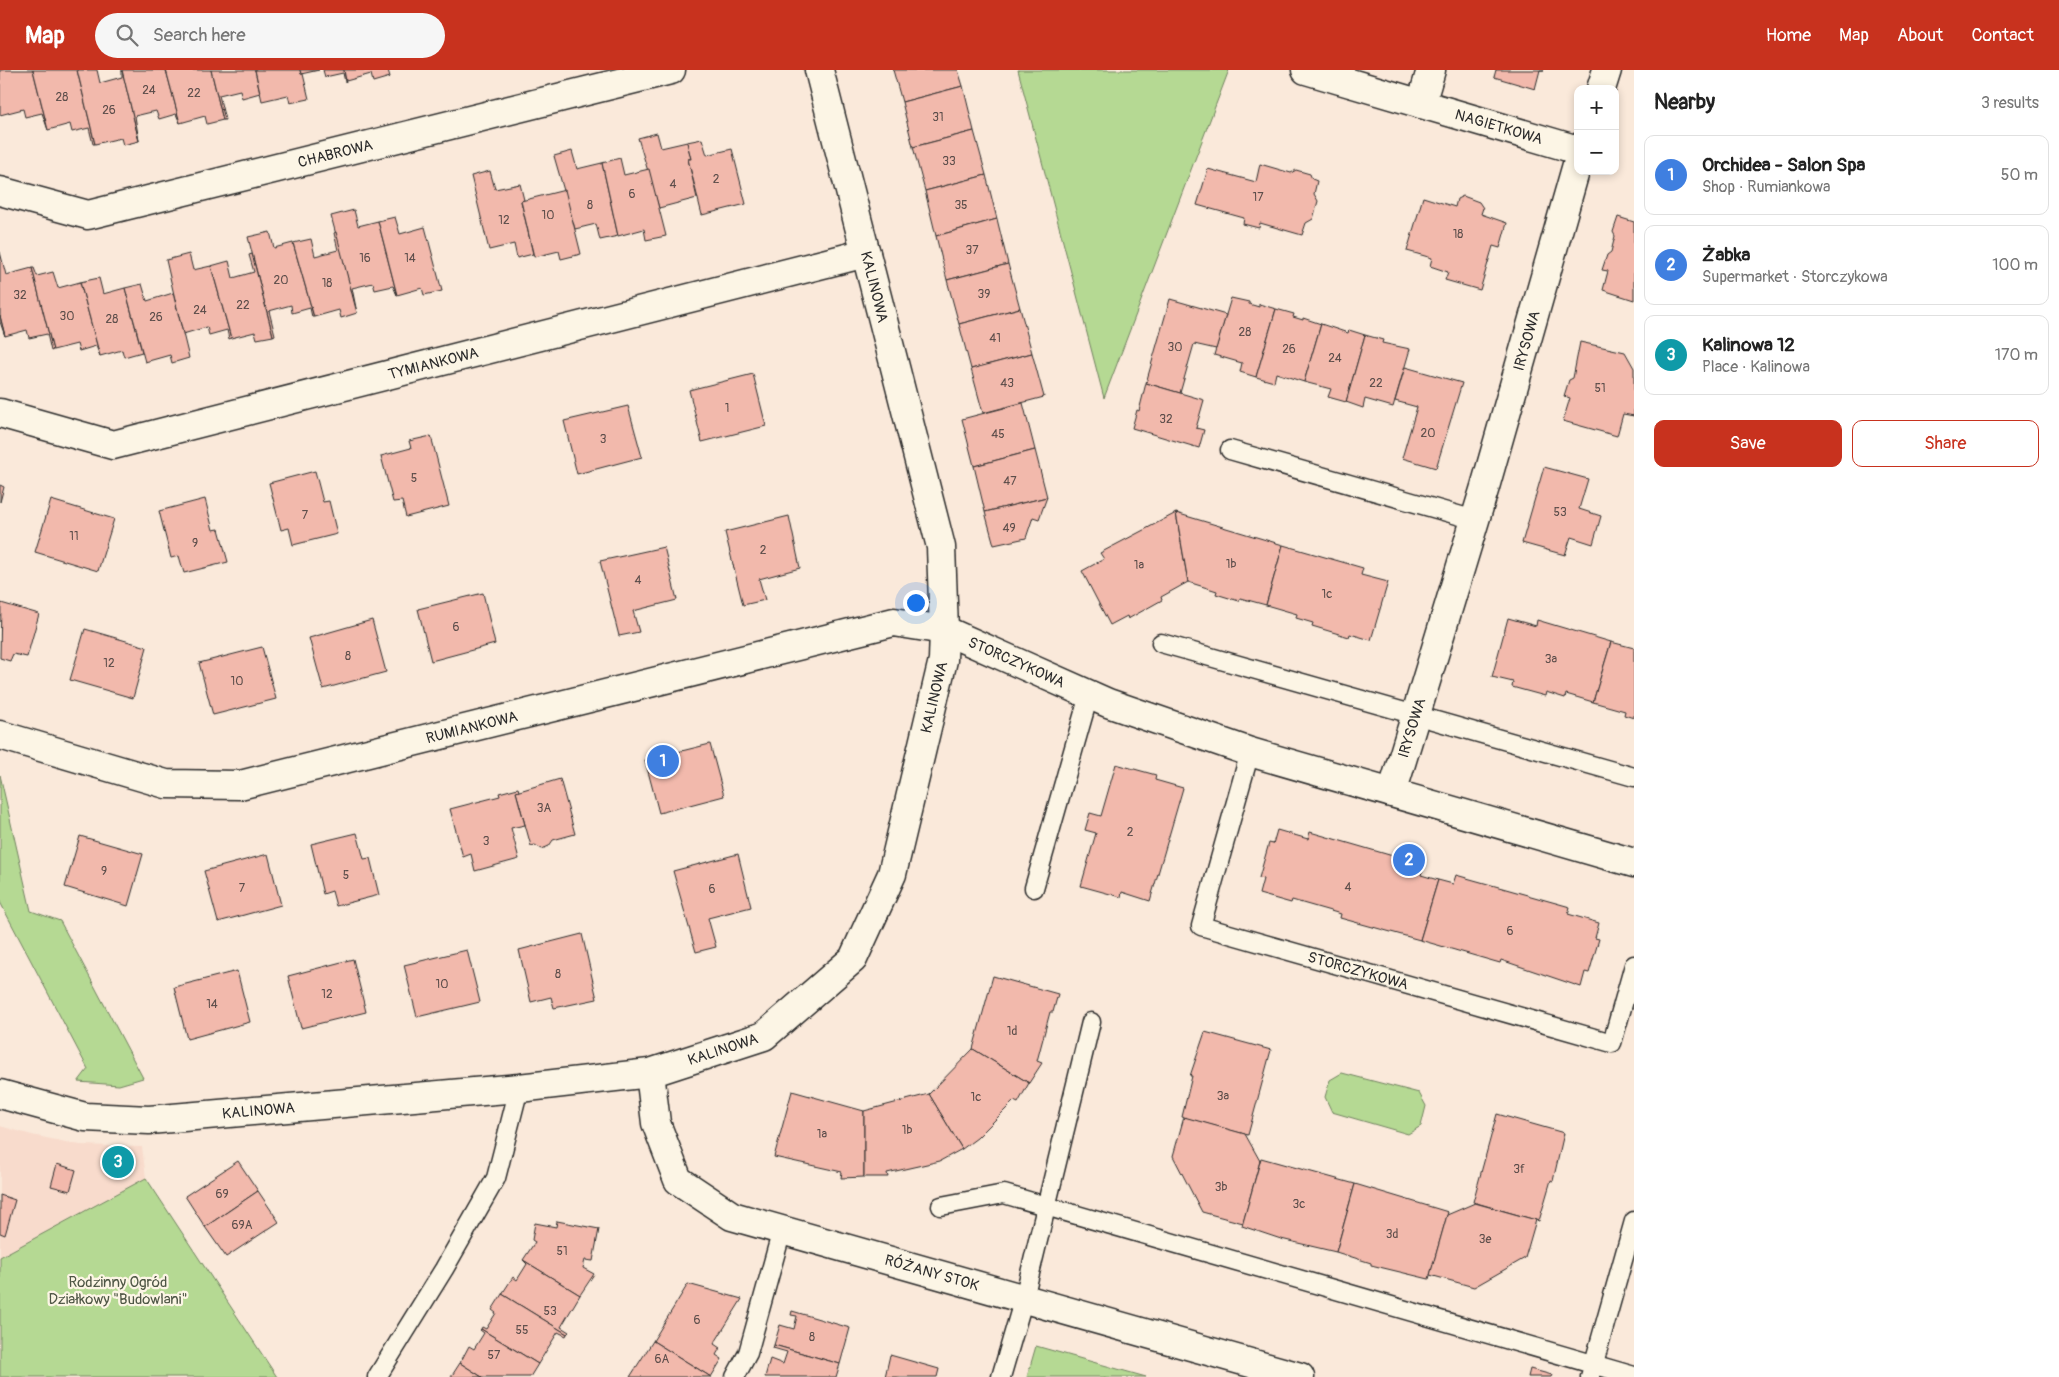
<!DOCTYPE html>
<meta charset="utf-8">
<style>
:root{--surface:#fff;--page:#f6f6f6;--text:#222;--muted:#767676;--line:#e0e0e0;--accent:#c8321e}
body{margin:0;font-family:Pangolin,sans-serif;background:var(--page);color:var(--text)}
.controls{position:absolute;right:15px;top:15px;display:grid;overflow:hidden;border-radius:10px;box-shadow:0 2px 8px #0003}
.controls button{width:45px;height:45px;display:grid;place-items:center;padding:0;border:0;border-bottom:1px solid var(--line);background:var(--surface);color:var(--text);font:25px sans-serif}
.you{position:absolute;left:915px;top:532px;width:18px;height:18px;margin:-12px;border:4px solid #fff;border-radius:50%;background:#1a73e8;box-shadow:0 0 0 8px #1a73e833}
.badge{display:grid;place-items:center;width:32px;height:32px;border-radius:50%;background:var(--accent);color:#fff;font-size:16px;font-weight:700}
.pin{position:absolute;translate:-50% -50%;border:2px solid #fff;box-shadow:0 1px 5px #0006}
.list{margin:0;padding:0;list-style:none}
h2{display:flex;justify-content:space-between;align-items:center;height:65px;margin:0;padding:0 20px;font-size:21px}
h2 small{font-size:16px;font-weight:400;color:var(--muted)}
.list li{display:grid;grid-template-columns:32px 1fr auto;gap:15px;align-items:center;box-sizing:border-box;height:80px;margin:0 10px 10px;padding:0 10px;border:1px solid var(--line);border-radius:10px}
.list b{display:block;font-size:19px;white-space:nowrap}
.list p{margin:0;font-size:16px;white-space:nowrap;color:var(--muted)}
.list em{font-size:16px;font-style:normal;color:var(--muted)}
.actions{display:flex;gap:10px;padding:15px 20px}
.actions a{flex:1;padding:11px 0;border:1px solid var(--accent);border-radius:10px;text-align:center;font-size:18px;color:var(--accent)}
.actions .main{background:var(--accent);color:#fff}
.icon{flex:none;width:28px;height:28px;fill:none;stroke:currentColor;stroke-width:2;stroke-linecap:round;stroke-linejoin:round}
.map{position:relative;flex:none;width:1634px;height:1307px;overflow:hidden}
header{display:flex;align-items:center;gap:30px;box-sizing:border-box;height:70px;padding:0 25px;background:var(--accent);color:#fff}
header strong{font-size:24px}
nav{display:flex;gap:28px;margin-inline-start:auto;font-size:18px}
.search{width:350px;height:45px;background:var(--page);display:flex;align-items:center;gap:12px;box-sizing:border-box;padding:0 18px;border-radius:28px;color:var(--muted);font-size:19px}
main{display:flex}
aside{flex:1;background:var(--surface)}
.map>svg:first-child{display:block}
</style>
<header>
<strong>Map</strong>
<div class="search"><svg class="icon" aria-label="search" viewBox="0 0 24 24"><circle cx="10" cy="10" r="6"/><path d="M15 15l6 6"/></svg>Search here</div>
<nav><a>Home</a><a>Map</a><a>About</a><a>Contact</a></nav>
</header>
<main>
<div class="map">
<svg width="1634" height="1307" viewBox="0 0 1634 1307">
<rect width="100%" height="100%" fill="#fae9da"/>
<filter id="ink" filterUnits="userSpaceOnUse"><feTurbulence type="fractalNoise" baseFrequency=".02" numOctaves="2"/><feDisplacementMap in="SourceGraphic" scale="10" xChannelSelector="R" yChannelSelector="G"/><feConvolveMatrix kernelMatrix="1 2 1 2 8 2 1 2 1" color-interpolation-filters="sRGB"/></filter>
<g filter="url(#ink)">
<polygon fill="#f8dbcc" points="0,1056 32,1065 80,1075 142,1077 146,1108 0,1187"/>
<g fill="#b5d993" stroke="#70825f">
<polygon points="1018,0 1229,0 1104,328"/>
<polygon points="0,705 31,841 60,851 143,1008 119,1015 78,1012 88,999 0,832"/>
<polygon points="1342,1003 1419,1023 1426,1036 1421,1056 1408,1064 1332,1042 1325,1027 1330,1010"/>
<polygon points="146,1108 277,1307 0,1307 0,1187"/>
<polygon points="1036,1276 1146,1307 1027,1307"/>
</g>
<g fill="#f2b9ac" stroke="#2b2b2b">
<polygon points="0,0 33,0 48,60 42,43 25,47 23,39 0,45"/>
<polygon points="33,0 77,0 95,74 93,74 89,58 72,62 70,54 48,60"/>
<polygon points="77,0 97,0 100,13 122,7 122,0 139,71 123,75 121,68 95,74"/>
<polygon points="122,0 166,0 180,53 176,44 159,49 156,41 135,46 139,71"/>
<polygon points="166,0 211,0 223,50 207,54 205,46 180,53"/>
<polygon points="211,0 255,0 260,23 242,28 240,20 219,25 225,50 223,50"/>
<polygon points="255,0 300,0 301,4 303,4 309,29 290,33 288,25 262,31"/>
<polygon points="300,0 319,0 301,4"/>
<polygon points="323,0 344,0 346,11 345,12 343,3 325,7"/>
<polygon points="344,0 388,0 390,7 373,12 371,4 346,11"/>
<polygon points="893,0 958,0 963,16 902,32"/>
<polygon points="1496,0 1544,0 1540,0 1535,19 1494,7"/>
<polygon points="963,16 974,61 913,77 902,32"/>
<polygon points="974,61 986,105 925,121 913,77"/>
<polygon points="657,63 661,78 687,72 691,89 688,89 697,128 659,138 638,68"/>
<polygon points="702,69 707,85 732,79 746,134 702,145 688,89 691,89 687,72"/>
<polygon points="572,81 577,99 602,93 618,166 600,170 596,154 575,159 554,86"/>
<polygon points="620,88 624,105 649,99 666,166 646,170 644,159 618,166 602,93"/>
<polygon points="1260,94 1291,103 1296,100 1310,104 1312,109 1317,111 1314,124 1318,131 1313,149 1306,153 1302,165 1260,153 1259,158 1243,154 1244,148 1197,135 1208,99 1256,112"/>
<polygon points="490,101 495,119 520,114 524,130 521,131 533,184 517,188 514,174 489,180 471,106"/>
<polygon points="986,105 997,149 936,166 925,121"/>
<polygon points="565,120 581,184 561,189 559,181 534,187 521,131"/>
<polygon points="1463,126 1479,132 1483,138 1481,144 1507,153 1500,178 1493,176 1480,220 1445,210 1448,202 1430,196 1432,188 1407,181 1423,127 1455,137 1457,129"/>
<polygon points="354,140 358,156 378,151 397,225 393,216 375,220 373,213 352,218 357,243 331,146"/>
<polygon points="395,147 400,164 425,157 442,221 424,225 422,218 397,225 378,151"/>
<polygon points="1618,147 1634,152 1634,230 1603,220 1608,201 1602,200 1607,185 1611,182 1615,166 1613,162"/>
<polygon points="997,149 1008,194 947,210 936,166"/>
<polygon points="270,162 274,178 293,173 314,247 312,247 310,238 292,243 291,235 269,241 275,265 273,266 248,167"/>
<polygon points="336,162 357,243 341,248 339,240 314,247 293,173 311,169 315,186 338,180 334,163"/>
<polygon points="0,182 6,205 32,198 53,280 51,281 47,264 29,268 27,260 5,266 0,246"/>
<polygon points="189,184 193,200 211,196 231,268 229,269 227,260 209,265 207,257 183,264 166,190"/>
<polygon points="252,184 273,266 257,269 255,262 231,268 211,196 229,191 233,208 254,202 249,185"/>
<polygon points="1008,194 1020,238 959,254 947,210"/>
<polygon points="32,198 34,198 37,206 53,202 58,218 80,212 100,286 96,276 79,281 77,274 53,280"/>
<polygon points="99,208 103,224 125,218 142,282 124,287 122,280 100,286 80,212"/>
<polygon points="142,214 147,231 173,223 189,288 172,293 170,285 145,292 125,218"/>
<polygon points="1231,228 1249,232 1249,234 1259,237 1259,234 1276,239 1256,307 1240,302 1242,293 1214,285"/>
<polygon points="1170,229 1226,245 1216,279 1194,274 1180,323 1146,313"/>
<polygon points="1020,238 1032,283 971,299 959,254"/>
<polygon points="1276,239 1294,244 1293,247 1303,250 1303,248 1321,254 1304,312 1276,303 1274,312 1256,307"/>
<polygon points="0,246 5,266 0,252"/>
<polygon points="1321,254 1348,263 1349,260 1365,265 1346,332 1328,327 1331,319 1304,312"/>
<polygon points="1365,265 1383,270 1382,273 1410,279 1393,337 1365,329 1363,338 1346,332"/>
<polygon points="1580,272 1625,282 1634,298 1634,346 1623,344 1617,366 1563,351 1570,328 1564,326 1569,310 1573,308"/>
<polygon points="1032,283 1044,327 983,343 971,299"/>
<polygon points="1405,297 1462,313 1436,398 1402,388 1417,337 1395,331"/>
<polygon points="753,304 766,356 702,372 689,320"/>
<polygon points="1146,313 1204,330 1196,358 1204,360 1199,378 1132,358 1137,340 1139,341"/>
<polygon points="1023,333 1035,380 974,396 962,349"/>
<polygon points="628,336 642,387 577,404 564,351"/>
<polygon points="431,366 449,436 406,447 402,431 393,432 381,386 411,378 409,371"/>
<polygon points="1035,380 1047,427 985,442 974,396"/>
<polygon points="1544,397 1588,409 1579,439 1601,446 1593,474 1571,467 1565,485 1522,473"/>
<polygon points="315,401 323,432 329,431 337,464 293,475 289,458 281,460 269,413"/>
<polygon points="0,415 4,417 0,432"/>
<polygon points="1047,427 1039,449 1033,447 1026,468 994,475 985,442"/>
<polygon points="205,429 213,460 219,459 228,492 184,503 179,486 171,488 159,441"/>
<polygon points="51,430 114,449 98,501 35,482"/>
<polygon points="1176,443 1188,512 1161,527 1162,530 1128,549 1127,546 1110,555 1082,501 1104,489 1100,483"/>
<polygon points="1176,443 1283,475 1266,535 1240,528 1239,531 1216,524 1217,521 1188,512"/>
<polygon points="789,446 800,498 759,509 765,530 743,535 725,462"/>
<polygon points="1283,475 1363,498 1361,505 1388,512 1371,570 1350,564 1349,567 1312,556 1313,553 1296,548 1297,544 1266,535"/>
<polygon points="664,477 677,530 633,541 639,562 619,566 600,491"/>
<polygon points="483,523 495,574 431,591 418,539"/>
<polygon points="1,533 39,544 27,587 13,584 10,591 0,588"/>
<polygon points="1508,548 1536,556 1537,550 1611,572 1593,632 1566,624 1565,628 1546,622 1545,626 1512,617 1513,612 1492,607"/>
<polygon points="372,550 386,602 323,619 309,568"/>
<polygon points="85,559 147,577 133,628 70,610"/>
<polygon points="1611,572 1634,578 1634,648 1624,645 1625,641 1593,632"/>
<polygon points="262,577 276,629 213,645 199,593"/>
<polygon points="710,674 724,726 659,743 645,690"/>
<polygon points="1116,694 1156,705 1155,710 1183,718 1150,831 1122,822 1121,827 1081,816 1096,763 1085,760 1090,743 1101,746"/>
<polygon points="560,709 575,764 553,770 549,776 542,779 535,775 531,776 516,722"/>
<polygon points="518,718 519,721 516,722 525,755 511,758 519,789 475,801 471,784 463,787 450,739 500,726 499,723"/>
<polygon points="1277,760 1308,769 1310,762 1424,795 1421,805 1438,810 1420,870 1340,848 1341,844 1292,830 1291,833 1259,824 1263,809 1259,808 1269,773 1273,774"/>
<polygon points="357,763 364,789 370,788 379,825 336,836 332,821 323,824 311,774"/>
<polygon points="80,766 143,784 128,836 65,817"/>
<polygon points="268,784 281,835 218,852 204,801"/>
<polygon points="738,784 751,837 708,848 716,877 696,882 673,801"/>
<polygon points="1456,805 1570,837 1568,844 1599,853 1595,868 1599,869 1589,903 1585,902 1581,917 1501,890 1500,893 1420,870 1438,810 1453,814"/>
<polygon points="582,864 597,929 554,938 551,927 531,932 519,880"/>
<polygon points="467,880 480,932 417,947 404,895"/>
<polygon points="353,889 366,942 301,958 288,906"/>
<polygon points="237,901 250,952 187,969 174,917"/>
<polygon points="993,906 1058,924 1053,942 1050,942 1037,991 1042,993 1029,1013 973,979"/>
<polygon points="1205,962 1271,980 1248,1065 1182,1047 1192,1006 1190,1006"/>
<polygon points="973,979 1029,1013 1018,1033 1014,1031 977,1068 962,1079 929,1024"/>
<polygon points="792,1021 864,1041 864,1107 841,1108 842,1102 774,1087"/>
<polygon points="929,1024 962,1079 940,1091 887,1103 888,1107 864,1107 864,1041"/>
<polygon points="1497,1044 1564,1063 1553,1111 1551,1110 1539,1151 1473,1132"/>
<polygon points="1184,1047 1245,1064 1260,1091 1243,1153 1202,1142 1173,1086"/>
<rect x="108" y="1085" width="20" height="15"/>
<polygon points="1261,1088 1355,1114 1336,1182 1281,1169 1242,1156"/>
<polygon points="238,1091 258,1121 205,1157 185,1126"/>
<polygon points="57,1094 76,1100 70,1121 51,1116"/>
<polygon points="1355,1114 1448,1142 1429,1209 1371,1195 1371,1193 1336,1182"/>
<polygon points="258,1121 279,1152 226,1187 205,1157"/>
<polygon points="0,1125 15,1130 5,1165 0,1163"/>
<polygon points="1475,1133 1536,1150 1525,1188 1474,1217 1430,1205 1447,1145"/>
<polygon points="557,1151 599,1159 593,1191 585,1190 583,1198 594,1204 580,1225 523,1190 535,1172 532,1170 535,1153 556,1157"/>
<polygon points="523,1190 580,1225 561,1257 569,1262 567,1264 502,1224 513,1207 517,1210 527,1194"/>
<polygon points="688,1214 742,1229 714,1274 720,1278 716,1285 722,1289 711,1307 653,1271"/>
<polygon points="502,1224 567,1264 566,1266 558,1262 538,1294 481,1259 482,1257 486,1259 496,1243 492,1240"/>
<polygon points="792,1241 850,1258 840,1294 774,1275 780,1255 794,1259 797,1246 791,1245"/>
<polygon points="481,1259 538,1294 530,1307 482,1307 460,1293 469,1276 474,1279 484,1263 480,1260"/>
<polygon points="653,1271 711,1307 630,1307"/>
<polygon points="774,1275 840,1294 836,1307 765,1307 770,1289 783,1294 787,1282 773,1278"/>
<polygon points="890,1285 939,1299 937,1307 885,1307"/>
<polygon points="460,1293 482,1307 451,1307"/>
<polygon points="1530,1299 1552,1305 1551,1307 1528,1307"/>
</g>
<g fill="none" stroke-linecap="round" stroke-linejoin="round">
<g stroke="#2b2b2b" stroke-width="21">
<g id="lane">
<polyline points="1230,380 1475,450"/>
<polyline points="1161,573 1634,707"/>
<path id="s1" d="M1250,682L1201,856L1612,973L1634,895"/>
<polyline points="1034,818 1089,625"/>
<polyline points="941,1136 1004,1124 1634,1306"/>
<polyline points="377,1307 444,1199 496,1108 519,1018"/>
<polyline points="735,1307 748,1283 782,1160"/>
<polyline points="1001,1307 1024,1228 1091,952"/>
<polyline points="1590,1307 1634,1151"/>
</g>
</g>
<g stroke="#2b2b2b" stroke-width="31">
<g id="street">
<path id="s2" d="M1306,0L1578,80"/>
<polyline points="1601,19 1607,0"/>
<polyline points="1421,34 1431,0"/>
<path id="s3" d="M0,121L88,145L671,0"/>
<path id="s4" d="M0,343L113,375L866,183"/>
<path id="s5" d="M0,665L166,714L240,715L894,552L944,560L1108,633L1250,682L1634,793"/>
<path id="s6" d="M1392,723L1485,417L1578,91"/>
<path id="s7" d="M650,1003L656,1053L678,1110L732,1146L1300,1307"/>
<path id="s8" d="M0,1024L85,1047L149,1050L519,1018L650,1003L764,966L853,889L892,804L943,590L944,560L941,477L819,0"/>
</g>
</g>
<use href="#lane" stroke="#fcf5e5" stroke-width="18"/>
<use href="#street" stroke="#fcf5e5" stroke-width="28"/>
</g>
</g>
<g text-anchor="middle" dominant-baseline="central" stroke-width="4.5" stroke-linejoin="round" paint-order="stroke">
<g font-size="12" fill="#5d4e4b">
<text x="149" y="20">24</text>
<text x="194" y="23">22</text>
<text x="62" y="27">28</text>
<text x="109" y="40">26</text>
<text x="938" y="47">31</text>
<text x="949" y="91">33</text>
<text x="716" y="109">2</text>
<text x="673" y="114">4</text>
<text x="632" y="124">6</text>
<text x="1258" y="127">17</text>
<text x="590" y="135">8</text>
<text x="961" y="135">35</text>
<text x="548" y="145">10</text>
<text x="504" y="150">12</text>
<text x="1458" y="164">18</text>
<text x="972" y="180">37</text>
<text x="365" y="188">16</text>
<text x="410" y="188">14</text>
<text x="281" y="210">20</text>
<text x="327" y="213">18</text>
<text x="984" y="224">39</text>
<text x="20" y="225">32</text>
<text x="243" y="235">22</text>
<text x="200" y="240">24</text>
<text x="67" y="246">30</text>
<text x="156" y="247">26</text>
<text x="112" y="249">28</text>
<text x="1245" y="262">28</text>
<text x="995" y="268">41</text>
<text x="1175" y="277">30</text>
<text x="1289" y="279">26</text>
<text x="1335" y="288">24</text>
<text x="1007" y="313">43</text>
<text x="1376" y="313">22</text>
<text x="1600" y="318">51</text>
<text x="727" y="338">1</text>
<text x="1166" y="349">32</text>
<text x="1428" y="363">20</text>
<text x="998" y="364">45</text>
<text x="603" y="369">3</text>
<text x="414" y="408">5</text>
<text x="1010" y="411">47</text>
<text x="1560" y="442">53</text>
<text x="305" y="445">7</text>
<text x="1009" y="458">49</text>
<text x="74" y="466">11</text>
<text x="195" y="473">9</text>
<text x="763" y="480">2</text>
<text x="1231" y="494">1b</text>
<text x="1139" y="495">1a</text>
<text x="638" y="510">4</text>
<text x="1327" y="524">1c</text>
<text x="456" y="557">6</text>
<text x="348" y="586">8</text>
<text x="1551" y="589">3a</text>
<text x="109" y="593">12</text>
<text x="237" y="611">10</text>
<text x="544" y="738">3A</text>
<text x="1130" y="762">2</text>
<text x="486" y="771">3</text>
<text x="104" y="801">9</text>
<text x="346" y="805">5</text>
<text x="1348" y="817">4</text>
<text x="242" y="818">7</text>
<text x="712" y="819">6</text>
<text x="1510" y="861">6</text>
<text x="558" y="904">8</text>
<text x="442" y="914">10</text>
<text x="327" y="924">12</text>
<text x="212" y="934">14</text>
<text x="1012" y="961">1d</text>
<text x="1223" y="1026">3a</text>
<text x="976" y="1027">1c</text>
<text x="907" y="1060">1b</text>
<text x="822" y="1064">1a</text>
<text x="1519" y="1099">3f</text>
<text x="1221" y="1117">3b</text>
<text x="222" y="1124">69</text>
<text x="1299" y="1134">3c</text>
<text x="242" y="1155">69A</text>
<text x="1392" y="1164">3d</text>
<text x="1485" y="1169">3e</text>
<text x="562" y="1181">51</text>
<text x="550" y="1241">53</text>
<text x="697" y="1250">6</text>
<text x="522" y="1260">55</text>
<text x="812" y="1267">8</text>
<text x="494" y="1285">57</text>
<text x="662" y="1289">6A</text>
</g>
<g font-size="15" fill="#2b2b2b" stroke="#fcf5e5">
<text stroke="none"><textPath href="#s2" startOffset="201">NAGIETKOWA</textPath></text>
<text stroke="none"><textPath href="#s3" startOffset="346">CHABROWA</textPath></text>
<text transform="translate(874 217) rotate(76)">KALINOWA</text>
<text stroke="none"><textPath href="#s6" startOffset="472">IRYSOWA</textPath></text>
<text stroke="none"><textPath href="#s4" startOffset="448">TYMIANKOWA</textPath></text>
<text stroke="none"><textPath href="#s5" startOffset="1051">STORCZYKOWA</textPath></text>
<text stroke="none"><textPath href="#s8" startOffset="1168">KALINOWA</textPath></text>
<text stroke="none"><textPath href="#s5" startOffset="486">RUMIANKOWA</textPath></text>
<text stroke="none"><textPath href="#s6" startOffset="68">IRYSOWA</textPath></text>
<text stroke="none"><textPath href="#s1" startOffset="344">STORCZYKOWA</textPath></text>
<text stroke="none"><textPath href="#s8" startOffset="732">KALINOWA</textPath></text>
<text stroke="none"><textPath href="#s8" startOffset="262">KALINOWA</textPath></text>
<text stroke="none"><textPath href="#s7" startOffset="384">RÓŻANY STOK</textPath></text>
</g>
<g font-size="15" fill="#4e5645" stroke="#fcf5e5">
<text x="118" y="1212">Rodzinny Ogród<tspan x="118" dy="17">Działkowy "Budowlani"</tspan></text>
</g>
</g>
</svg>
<div class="controls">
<button>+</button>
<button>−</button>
</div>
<div class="you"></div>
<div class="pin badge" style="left:663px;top:691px;background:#3f7fe0">1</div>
<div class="pin badge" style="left:1409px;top:790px;background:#3f7fe0">2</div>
<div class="pin badge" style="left:118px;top:1092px;background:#0f9aa8">3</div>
</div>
<aside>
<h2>Nearby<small>3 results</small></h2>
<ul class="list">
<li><span class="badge" style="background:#3f7fe0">1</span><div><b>Orchidea - Salon Spa</b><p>Shop · Rumiankowa</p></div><em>50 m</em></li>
<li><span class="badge" style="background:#3f7fe0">2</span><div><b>Żabka</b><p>Supermarket · Storczykowa</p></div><em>100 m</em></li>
<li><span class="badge" style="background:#0f9aa8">3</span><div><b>Kalinowa 12</b><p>Place · Kalinowa</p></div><em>170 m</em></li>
</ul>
<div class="actions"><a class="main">Save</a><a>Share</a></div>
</aside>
</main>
